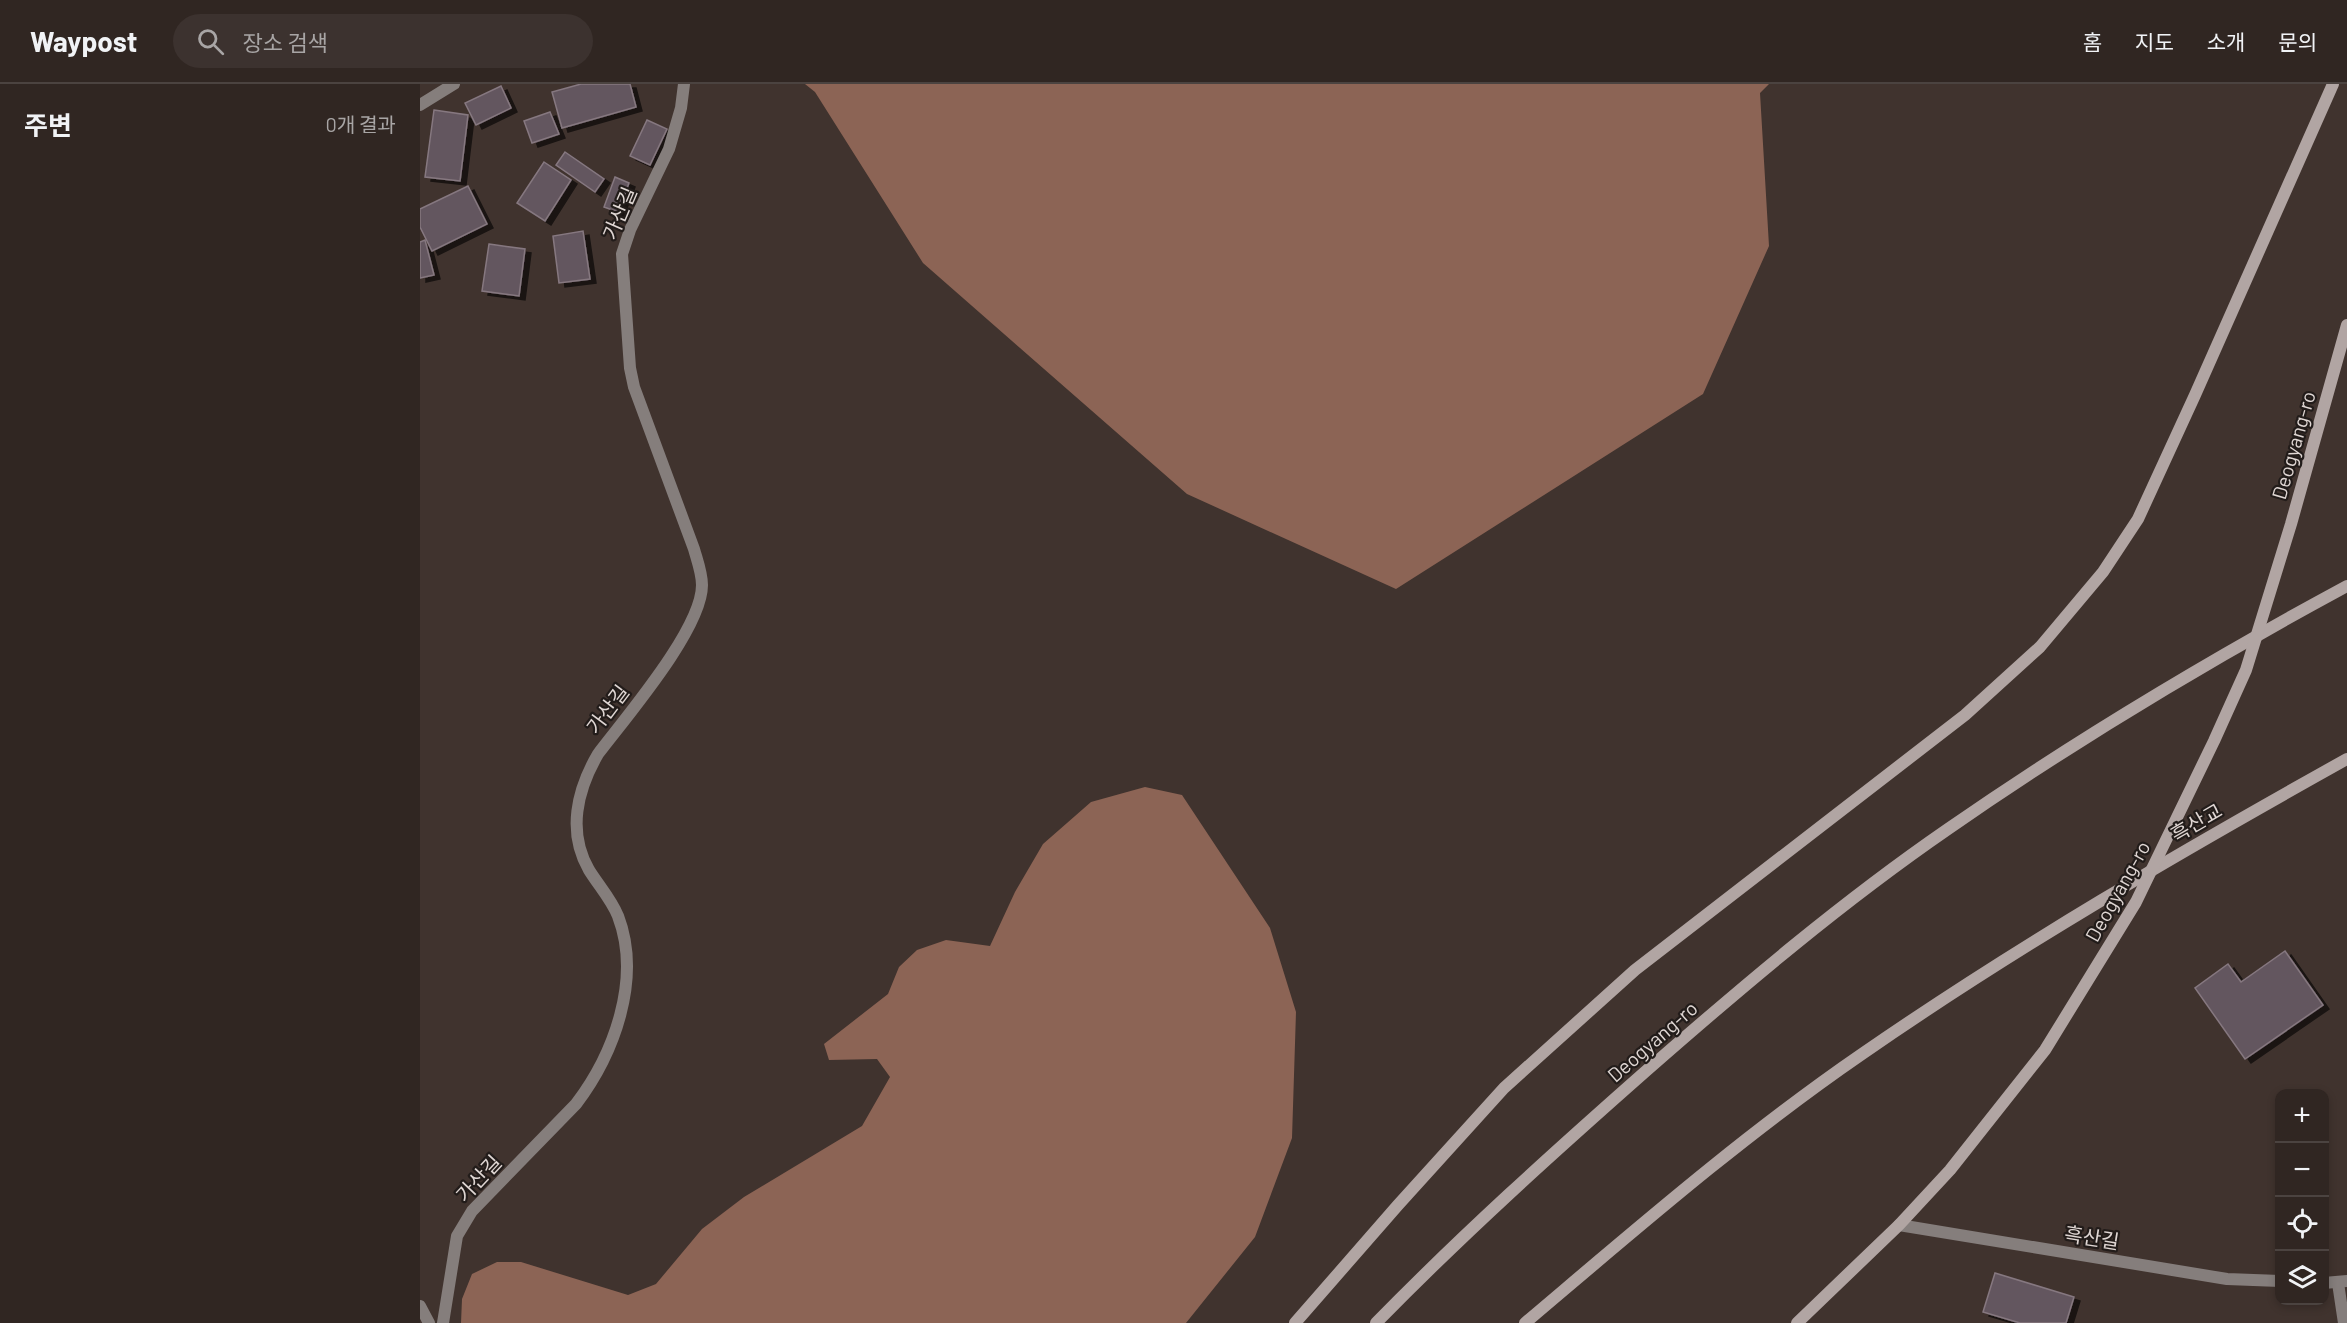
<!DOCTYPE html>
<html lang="ko">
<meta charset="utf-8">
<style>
:root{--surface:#302622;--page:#3c322f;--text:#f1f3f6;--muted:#a8a5a5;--line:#4b4340}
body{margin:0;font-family:Barlow,"Noto Sans KR",sans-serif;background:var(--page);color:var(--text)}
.controls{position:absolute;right:18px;bottom:18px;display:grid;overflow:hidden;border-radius:12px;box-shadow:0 3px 9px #0003}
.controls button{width:54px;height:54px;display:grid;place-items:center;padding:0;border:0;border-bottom:2px solid var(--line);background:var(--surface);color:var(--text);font:30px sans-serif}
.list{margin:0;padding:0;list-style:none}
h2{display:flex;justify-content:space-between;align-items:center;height:78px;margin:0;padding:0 24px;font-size:26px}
h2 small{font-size:20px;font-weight:400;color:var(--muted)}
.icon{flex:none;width:33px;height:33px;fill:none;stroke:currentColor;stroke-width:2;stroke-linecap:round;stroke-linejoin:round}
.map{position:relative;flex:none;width:1927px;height:1239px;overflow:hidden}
header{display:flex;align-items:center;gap:36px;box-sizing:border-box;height:84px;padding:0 30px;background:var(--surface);border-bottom:2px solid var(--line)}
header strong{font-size:28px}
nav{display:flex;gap:33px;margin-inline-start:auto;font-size:21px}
.search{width:420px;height:54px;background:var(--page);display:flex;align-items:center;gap:15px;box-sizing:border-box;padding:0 21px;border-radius:33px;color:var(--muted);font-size:22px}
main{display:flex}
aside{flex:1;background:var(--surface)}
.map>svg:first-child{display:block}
</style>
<header>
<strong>Waypost</strong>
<div class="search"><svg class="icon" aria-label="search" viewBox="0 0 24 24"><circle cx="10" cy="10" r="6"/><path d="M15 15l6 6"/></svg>장소 검색</div>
<nav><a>홈</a><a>지도</a><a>소개</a><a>문의</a></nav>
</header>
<main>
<aside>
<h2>주변<small>0개 결과</small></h2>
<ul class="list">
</ul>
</aside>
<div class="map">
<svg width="1927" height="1239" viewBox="0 0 1927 1239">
<defs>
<filter id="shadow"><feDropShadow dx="6" dy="4" stdDeviation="0" flood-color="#0009"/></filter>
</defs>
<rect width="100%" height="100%" fill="#40332e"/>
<g fill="#8c6455">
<polygon points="385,0 1349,0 1340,9 1349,162 1283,310 976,505 767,410 503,179 395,8"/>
<polygon points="725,703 762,711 850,844 876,928 872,1054 835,1153 766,1239 41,1239 42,1215 52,1190 77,1178 101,1178 208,1211 236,1200 282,1145 324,1113 442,1042 470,993 457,975 409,976 404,960 468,910 479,883 497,866 526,856 570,862 595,808 623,760 671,718"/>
</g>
<g fill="#64575f" stroke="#867880" stroke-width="1.5" filter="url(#shadow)">
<polygon points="161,0 210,0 216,23 142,44 132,8"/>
<polygon points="81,2 91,24 56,41 45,19"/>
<polygon points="14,26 48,31 40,97 5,93"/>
<polygon points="130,28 139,50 112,59 104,37"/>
<polygon points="227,36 247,45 230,81 210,72"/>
<polygon points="145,68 184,95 175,108 136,81"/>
<polygon points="124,78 151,96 125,137 97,119"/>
<polygon points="195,93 209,99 198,128 184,123"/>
<polygon points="48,102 67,140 12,167 0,143 0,125"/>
<polygon points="163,147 170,195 139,199 133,152"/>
<polygon points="5,156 14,191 0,194 0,158"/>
<polygon points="69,160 105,165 99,212 62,207"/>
<polygon points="1865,867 1903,921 1825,975 1775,904 1808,880 1821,898"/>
<polygon points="1575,1189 1654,1213 1646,1239 1600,1239 1563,1228"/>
</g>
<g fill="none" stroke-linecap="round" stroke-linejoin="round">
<g stroke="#857e7c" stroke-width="12">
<polyline points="0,21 34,0"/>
<polyline points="1479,1141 1807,1195 1860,1197"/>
<polyline points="1904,1199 1927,1197"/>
<polyline points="1918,1199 1924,1239"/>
<polyline points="0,1222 9,1239"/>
<path d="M23,1239L37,1152L52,1127L156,1020C194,970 222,895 198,832C191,815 179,802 169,786C147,748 157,706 178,670C206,633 282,545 282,501C282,489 277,476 274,465L214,303L210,284L202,170L210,146L249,65L261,24L264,0"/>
</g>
<g stroke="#b1a5a3" stroke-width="12">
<polyline points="875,1239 978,1121 1084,1004 1215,886 1545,631 1620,563 1683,488 1718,435 1775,311 1913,0"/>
<path d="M956,1239C1042,1151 1133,1069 1226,987C1323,902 1422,818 1528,745C1656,656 1790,576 1927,502"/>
<path d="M1105,1239C1215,1146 1324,1051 1442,970C1598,862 1762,767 1927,675"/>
<polyline points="1377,1239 1479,1141 1530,1086 1625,966 1716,818 1794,657 1826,586 1871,440 1927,241"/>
</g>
</g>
<g text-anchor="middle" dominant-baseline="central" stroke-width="4.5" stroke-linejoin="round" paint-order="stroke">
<g font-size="20" fill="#e0d7d4" stroke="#221c1a">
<text transform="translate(199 129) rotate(-67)">가산길</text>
<text transform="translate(1873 361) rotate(-74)">Deogyang-ro</text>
<text transform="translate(187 625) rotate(-53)">가산길</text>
<text transform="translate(1776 738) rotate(-30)">흑산교</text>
<text transform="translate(1697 807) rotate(-61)">Deogyang-ro</text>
<text transform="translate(1232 957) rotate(-41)">Deogyang-ro</text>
<text transform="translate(58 1094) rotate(-47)">가산길</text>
<text transform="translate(1672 1153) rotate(9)">흑산길</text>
</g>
</g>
</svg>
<div class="controls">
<button>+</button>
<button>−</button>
<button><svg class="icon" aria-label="locate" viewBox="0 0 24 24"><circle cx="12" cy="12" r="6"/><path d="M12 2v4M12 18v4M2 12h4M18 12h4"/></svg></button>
<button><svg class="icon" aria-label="layers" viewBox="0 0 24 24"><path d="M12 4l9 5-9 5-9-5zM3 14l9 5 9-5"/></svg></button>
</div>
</div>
</main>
